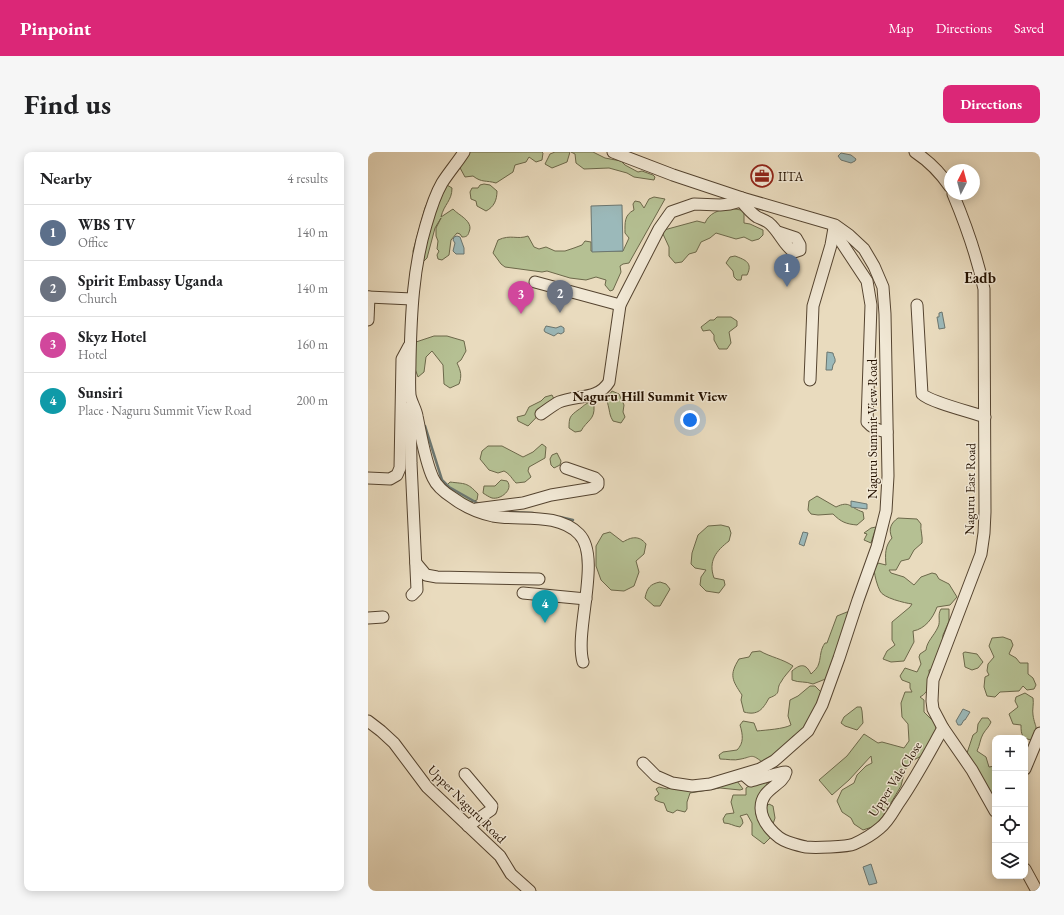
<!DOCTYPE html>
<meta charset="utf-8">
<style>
:root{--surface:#fff;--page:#f6f6f6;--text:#202124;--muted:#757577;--line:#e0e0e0;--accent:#db2777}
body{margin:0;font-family:"EB Garamond",serif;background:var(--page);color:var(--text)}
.controls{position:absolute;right:12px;bottom:12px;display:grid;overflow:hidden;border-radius:8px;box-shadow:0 2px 10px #0003}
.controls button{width:36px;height:36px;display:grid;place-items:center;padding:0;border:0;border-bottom:1px solid var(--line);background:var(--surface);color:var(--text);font:20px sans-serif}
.compass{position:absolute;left:576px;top:12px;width:36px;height:36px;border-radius:50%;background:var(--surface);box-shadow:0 2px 10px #0003;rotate:6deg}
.you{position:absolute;left:322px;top:268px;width:14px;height:14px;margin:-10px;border:3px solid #fff;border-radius:50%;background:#1a73e8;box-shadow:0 0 0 6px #1a73e833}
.badge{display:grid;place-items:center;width:26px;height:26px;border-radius:50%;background:var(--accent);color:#fff;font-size:13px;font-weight:700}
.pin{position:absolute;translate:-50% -33px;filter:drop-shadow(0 1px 2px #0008)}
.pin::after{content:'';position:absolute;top:21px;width:14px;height:12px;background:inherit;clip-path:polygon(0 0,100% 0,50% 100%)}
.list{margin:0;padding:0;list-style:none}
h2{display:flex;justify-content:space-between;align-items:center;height:52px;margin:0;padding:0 16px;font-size:17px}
h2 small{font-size:13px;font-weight:400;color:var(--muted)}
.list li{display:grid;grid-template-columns:26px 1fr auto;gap:12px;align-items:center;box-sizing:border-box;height:56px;padding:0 16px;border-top:1px solid var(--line)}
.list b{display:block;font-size:15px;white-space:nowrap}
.list p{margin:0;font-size:13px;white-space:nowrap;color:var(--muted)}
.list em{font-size:13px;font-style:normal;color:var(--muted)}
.icon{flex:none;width:22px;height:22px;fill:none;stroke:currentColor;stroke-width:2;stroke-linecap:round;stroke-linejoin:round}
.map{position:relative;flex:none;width:672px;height:739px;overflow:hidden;border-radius:8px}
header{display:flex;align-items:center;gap:24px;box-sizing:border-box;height:56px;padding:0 20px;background:var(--accent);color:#fff}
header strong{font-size:19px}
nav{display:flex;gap:22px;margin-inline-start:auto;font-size:14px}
.intro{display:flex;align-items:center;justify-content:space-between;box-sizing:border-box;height:96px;padding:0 24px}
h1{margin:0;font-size:28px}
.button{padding:10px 18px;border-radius:8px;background:var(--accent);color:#fff;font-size:14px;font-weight:700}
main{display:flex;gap:24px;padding:0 24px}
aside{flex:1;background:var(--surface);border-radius:8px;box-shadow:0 2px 10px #0003}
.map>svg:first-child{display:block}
</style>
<header>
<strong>Pinpoint</strong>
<nav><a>Map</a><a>Directions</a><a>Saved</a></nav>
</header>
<div class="intro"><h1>Find us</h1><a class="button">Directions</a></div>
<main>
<aside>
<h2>Nearby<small>4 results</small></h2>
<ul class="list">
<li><span class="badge" style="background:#5c6f8a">1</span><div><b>WBS TV</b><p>Office</p></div><em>140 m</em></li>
<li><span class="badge" style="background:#6b7280">2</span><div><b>Spirit Embassy Uganda</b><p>Church</p></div><em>140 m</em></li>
<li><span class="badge" style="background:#d1479c">3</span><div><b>Skyz Hotel</b><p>Hotel</p></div><em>160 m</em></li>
<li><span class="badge" style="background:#0f9aa8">4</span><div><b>Sunsiri</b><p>Place · Naguru Summit View Road</p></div><em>200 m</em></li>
</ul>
</aside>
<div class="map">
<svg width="672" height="739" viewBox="0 0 672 739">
<rect width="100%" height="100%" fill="#e9dbbe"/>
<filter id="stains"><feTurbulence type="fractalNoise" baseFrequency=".005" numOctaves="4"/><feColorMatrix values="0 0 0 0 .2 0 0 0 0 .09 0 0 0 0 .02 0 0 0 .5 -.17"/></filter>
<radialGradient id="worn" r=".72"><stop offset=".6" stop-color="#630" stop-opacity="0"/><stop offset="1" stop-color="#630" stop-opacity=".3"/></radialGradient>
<g fill="#b5c093" stroke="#6c684a">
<path d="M94,0H174L175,1L174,8L168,10L161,5L158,10L147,13L145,20L128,31C118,28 114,31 105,24L97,25L91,14Z"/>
<polygon points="187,0 202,0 199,10 184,16 177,12 182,2"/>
<polygon points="203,0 225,0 237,6 253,9 257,13 270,20 274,19 285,23 287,25 286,28 266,25 259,21 241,16 216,17 208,11 207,2"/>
<path d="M116,32L122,33L129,39C129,48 126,55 118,59L109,54L108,49L103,47L102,40L104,36H110L112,33Z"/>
<path d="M79,33L84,36C84,49 76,52 73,65L85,57C90,63 106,69 101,80C100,84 98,85 94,85L92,82L89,81L83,88L81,103L74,108L70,107L69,103L71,99L69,97L70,89L68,84V76L73,66L67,76L59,106L56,109L46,106L45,99L57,56L60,49L64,43Z"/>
<path d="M286,45L297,47L261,111L255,112L252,114L253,120L245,138L242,139L237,133L238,128L228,125L218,128L202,126L179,119L174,120L137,115L133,112L125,101L130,88C143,82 149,88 160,84L166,95L171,97L178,95L187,99H197L206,96L214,93L217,89L223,90V99H255L261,86L257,81C257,71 256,63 266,58L265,52L267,49L272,50L276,56L281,47Z"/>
<path d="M361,56L373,58L376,60V71L382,72L395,78V83L391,87L384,89L376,85L368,87L348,81L342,86L333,90L328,100L321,102L314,110L307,111L301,104V95L295,82L296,78L329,69L337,71C341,61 351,58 361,56Z"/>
<path d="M367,104C378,108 385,111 379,123H374L373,128H369L366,125L365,119L358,111L362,105Z"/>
<polygon points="349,165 363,165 369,169 369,174 361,180 363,191 359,197 351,197 346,188 346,183 342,178 335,179 333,175 342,168 346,168"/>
<path d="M66,184H79L96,189L98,199L93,208L89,211C93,219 94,224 91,232L82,236L76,232L75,213L64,199L58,205L56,220L50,225L45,211L48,190Z"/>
<path d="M244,239L251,242L256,253L255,260L257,265L253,271L245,269C242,264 242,262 241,257C239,247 237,248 244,239Z"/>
<polygon points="184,243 186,247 160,274 150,269 149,265 157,263 161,255 173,249 177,245"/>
<path d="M222,250L226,254C227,268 219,268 213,279L207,280L201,276C201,265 202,264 210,258C215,255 215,253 222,250Z"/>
<path d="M174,292L178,295L177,306L161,315L160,319L163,325L157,330L148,331C144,327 142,322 136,319L130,321L121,318L112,307L114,299L120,294H134L155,305L165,300Z"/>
<polygon points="189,301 193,309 192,313 186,316 183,313 182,307 184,303"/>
<path d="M133,328L139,329C146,337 133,348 124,346C121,345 118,343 115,341L116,334H127Z"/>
<path d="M82,330C97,332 99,330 110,342L109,348L100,351L81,339L79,333Z"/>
<path d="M449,344L468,355C482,348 482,356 495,360L496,367L489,373C478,372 473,370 465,362L450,363L443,362L440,358L441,349Z"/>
<path d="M530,366L549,367L553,372C552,378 555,384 554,391L546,398L541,407L533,409L528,418H521L523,421L536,425L546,433L553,425L564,421L568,422L571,427L581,432L589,445L582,453L569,455C565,466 557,477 545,479L546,490L536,509L523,510L515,507L519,499L527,493L524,488V470L542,455L544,452C537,451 515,446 512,439C509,433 507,425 506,418L510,411L518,413C517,402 517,394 524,386C520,377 523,371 530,366Z"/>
<path d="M353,373L361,375L363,381L361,389C348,399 340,409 346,426L356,428L357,433L351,441L338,439L332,433L333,425L338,418L327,416L323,412L324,401L330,383L340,374Z"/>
<polygon points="508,375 503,391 496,388 499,382 496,381 503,376"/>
<path d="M242,380L255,390C263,385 271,383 278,392L276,402L268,409L271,420L266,434L256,439L243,438L233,428L228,414V394L235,382Z"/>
<path d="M292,430L298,432L302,437L292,454H286L277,446C279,436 282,432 292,430Z"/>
<path d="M573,457H581V469L575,483L574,496L565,517L561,518C562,529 563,539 552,545L556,548V560L566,570L569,578L557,602L544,609L537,618L533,634L515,664L507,674L495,678L486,672L483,666L474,660L469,649L474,638L486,631L489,623L498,614L504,611L503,604L481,628L464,643L451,628L479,604L496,582L510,591L514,590L536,596L541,589L540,572L534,565L533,551L537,540H544L542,536V531L534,528L532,524L537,516L549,520L553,512L551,505L552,502L558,498C559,489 566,484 570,475C573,469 569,463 573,457Z"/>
<path d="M484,458L460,526L445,532C438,529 431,531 424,528V519C432,512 438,511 443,522C446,519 450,516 451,511C453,504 452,498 457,491H459L469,464Z"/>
<polygon points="635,485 643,488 645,493 641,502 648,506 652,511 660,511 660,522 665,526 668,533 666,537 659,538 655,534 651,539 632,540 627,545 619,544 616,535 617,525 621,523 619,519 620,512 626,505 621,494 624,486"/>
<path d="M392,499C402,505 415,507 425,514C421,520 416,524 413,530C407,538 415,541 401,546C395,557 390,564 376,560L373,548L374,543C364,528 361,523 371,507L381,505L384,500Z"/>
<polygon points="597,500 609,502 615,510 610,516 604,518 597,515 595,501"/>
<path d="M442,534H447L453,540C449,558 441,571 430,585L425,584L420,591L409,601L402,605L397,609L394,610C383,601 384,605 373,607C366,609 359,607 352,607L351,603L355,600L369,598C376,591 375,583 372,573L375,569L386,571L389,579C398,578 416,577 423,573L420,564L422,548L430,544Z"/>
<path d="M657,541L665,546C666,552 664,558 665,563C667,577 672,575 663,588C654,586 653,583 653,573L645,572L641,562L650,555L647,549L648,545Z"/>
<polygon points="489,555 493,555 494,559 495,571 489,578 477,574 473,571 476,565"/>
<path d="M614,566H620L623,570C621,575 618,577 615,582C612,587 612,593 609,599L618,605L621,615L627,614V642L625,645L604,611L599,601L605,583L609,580L610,572Z"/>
<path d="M395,624L399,631L397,656L401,652L405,654L407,666L404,675L403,685L396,692L384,683V671L379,662L372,664L374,667L375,671L372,675C365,674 362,671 356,671L355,667L358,662L366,661L363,650L365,643H378V636Z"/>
<polygon points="369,629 375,637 372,638 352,636 322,641 319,650 319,657 317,660 309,658 305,661 299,659 296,651 292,650 287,648 287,645 291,642 288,637 291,635 299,637 306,634"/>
</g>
<g fill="#9bb9ba" stroke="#6b7670">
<polygon points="473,1 483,3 488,7 487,9 483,11 473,8 470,4"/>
<polygon points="254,53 255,99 224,100 223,54"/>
<polygon points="89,84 92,85 96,96 96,102 88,102 85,99 87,91 85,88 86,85"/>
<polygon points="574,160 577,176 571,177 569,165 571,165 571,161"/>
<polygon points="178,174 188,176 193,174 196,176 196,180 193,182 190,181 186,184 177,180 176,178"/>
<path d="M459,200L465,201C465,204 468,206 467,210L465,213L464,218H458Z"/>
<polygon points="483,349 499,352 499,357 483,355"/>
<polygon points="435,380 440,381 436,394 431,392"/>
<polygon points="595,557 602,560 597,568 596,568 593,573 590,573 588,569"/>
<polygon points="503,712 509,731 501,733 495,715"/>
</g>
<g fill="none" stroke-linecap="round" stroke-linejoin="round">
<g stroke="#6b7670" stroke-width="2.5">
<polyline points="57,274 74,328 81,335 111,352"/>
<polyline points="140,360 165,361"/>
<polyline points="192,365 205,368"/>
</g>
<g stroke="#554430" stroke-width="13">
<g id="minor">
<path d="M96,0C89,11 81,20 74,31C67,43 62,59 58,73C45,116 43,163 42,208C42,220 41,232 42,243C43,250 48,257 49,264C53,283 57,309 65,326C69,335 77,341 85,346C97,355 111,361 125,364C153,369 189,360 211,382C234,405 206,479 215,510"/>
<polyline points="245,0 305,23 374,46 467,73 481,83 496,97 506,114 515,135 517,162 520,324 518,359 509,395 490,448 471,506 454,553 440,579 406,609 392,617 342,632 324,634 304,631 288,624 275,611"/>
<path d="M547,0C562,10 572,20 582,35"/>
<path d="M585,42C598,73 609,104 616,137L617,360L616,381L613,402L565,528L564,549L565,557L575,576L604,618L627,659"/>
<path d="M373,49C378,55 383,61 389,65C393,67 397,68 401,71C411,79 416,94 426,100L432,98V93L428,86L410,80"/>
<path d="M466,79L499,129L503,153L499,270C505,277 510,278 519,280"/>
<polyline points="167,130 252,153"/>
<polyline points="0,145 44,147"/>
<path d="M549,153L554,242C562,250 603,260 617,265"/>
<polyline points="0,168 1,145"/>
<polyline points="442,228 445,154 463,93 466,76"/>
<polyline points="42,255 43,311 49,438 44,443"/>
<path d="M173,262C179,258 185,253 191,250C209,243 230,248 241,230L252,153L291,77L303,60L326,52L352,53L362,52L373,49L374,46"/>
<polyline points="0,326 22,327 29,323 32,316 34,207 41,194"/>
<polyline points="108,357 155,351 183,343 226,336 230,333 230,329 227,326 198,316"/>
<polyline points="48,411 58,423 69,425 171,427"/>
<polyline points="155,441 218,447"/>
<polyline points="0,466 15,465"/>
<polyline points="0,569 13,579 26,591 59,635 132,704 143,722 162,739"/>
<polyline points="657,617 672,581"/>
<polyline points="97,622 124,654 123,658 100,674"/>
<path d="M376,623L383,629C391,627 411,620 418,620C415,634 393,636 393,656C393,670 408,686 420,690C426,692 432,694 438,695C446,696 479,695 486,692C495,688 505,682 512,676C520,670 525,660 530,652C547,628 561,601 575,576"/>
<polyline points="657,717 669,739"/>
</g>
</g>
<use href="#minor" stroke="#f1e8d5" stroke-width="11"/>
</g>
<defs>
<g id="office-ring" transform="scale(1.15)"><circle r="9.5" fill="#f1e8d5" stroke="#8f2418" stroke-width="1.5"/><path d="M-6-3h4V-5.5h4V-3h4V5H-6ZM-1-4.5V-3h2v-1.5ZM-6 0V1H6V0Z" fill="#8f2418"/></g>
</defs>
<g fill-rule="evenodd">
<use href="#office-ring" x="394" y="24"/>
</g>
<g text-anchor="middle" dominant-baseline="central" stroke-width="3" stroke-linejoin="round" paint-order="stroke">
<g font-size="13" fill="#241100" stroke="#f1e8d5" text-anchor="start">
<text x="410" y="24">IITA</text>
</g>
<g font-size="13" fill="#241100" stroke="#f1e8d5">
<text transform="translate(504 277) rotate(-90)">Naguru Summit View Road</text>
<text transform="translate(602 337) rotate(-89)">Naguru East Road</text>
<text transform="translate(527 627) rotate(-57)">Upper Vale Close</text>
<text transform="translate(99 652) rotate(45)">Upper Naguru Road</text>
</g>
<g font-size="14" font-weight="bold" fill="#241100" stroke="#f1e8d5">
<text x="282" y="244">Naguru Hill Summit View</text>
</g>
<g font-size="15" font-weight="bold" fill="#241100" stroke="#f1e8d5">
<text x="612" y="125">Eadb</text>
</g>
</g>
<rect width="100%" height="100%" filter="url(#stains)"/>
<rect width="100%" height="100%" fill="url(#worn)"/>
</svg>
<div class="controls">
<button>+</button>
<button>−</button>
<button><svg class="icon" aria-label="locate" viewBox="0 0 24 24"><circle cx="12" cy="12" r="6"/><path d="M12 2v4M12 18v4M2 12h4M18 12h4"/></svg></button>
<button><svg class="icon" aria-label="layers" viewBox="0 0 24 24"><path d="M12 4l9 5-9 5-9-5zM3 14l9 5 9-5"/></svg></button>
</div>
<svg class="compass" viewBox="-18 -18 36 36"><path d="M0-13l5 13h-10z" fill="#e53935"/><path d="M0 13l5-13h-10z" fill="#757577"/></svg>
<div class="you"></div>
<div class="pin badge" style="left:419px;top:135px;background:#5c6f8a">1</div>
<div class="pin badge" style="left:192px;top:161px;background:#6b7280">2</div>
<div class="pin badge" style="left:153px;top:162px;background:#d1479c">3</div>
<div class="pin badge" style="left:177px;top:471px;background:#0f9aa8">4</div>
</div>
</main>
